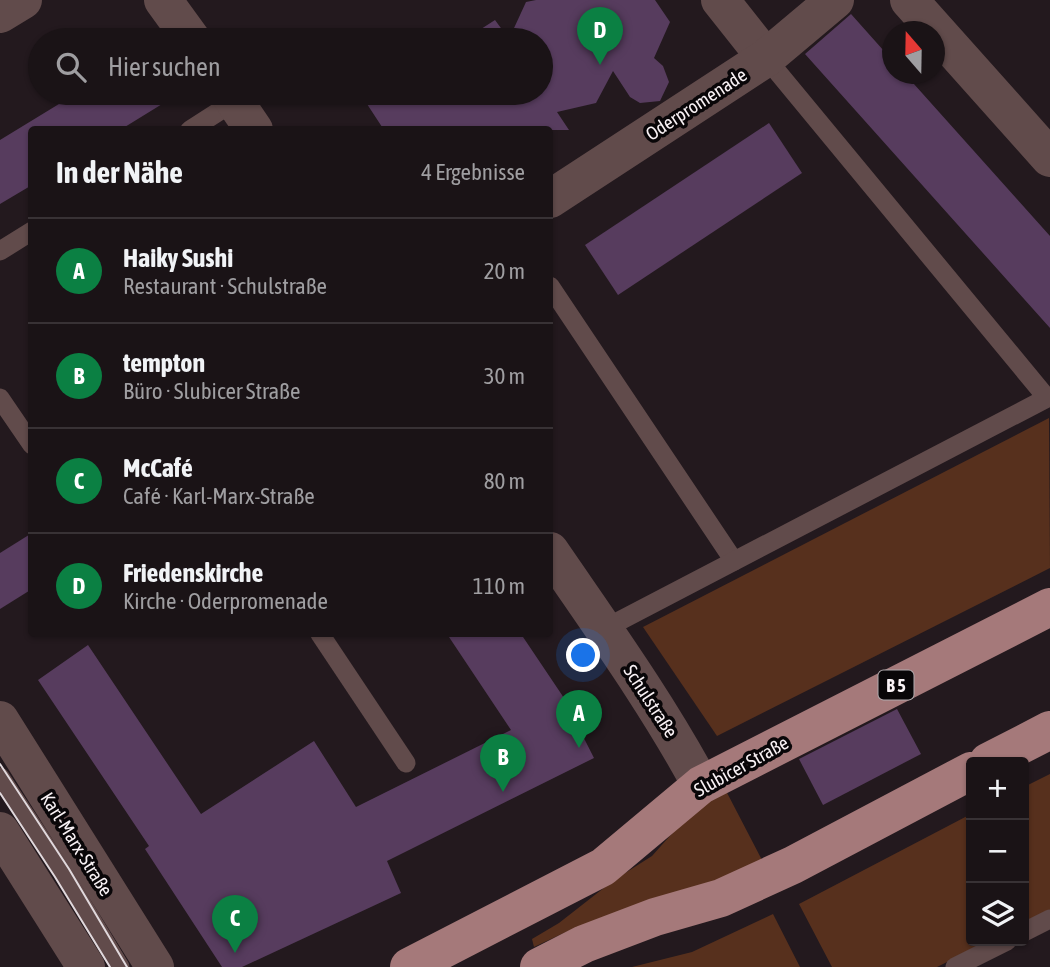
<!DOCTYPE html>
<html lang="de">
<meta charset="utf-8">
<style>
:root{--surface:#1a1316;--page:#272023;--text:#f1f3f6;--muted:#9f9ea1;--line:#383235;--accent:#0b8043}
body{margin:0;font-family:"Asap Condensed",sans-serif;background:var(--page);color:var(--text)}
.controls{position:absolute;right:21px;bottom:21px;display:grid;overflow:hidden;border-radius:7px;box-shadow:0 2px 5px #0004}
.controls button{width:63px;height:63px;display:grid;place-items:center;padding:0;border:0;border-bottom:2px solid var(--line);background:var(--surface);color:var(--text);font:35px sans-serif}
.compass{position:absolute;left:882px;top:21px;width:63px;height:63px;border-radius:50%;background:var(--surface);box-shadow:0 2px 5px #0004;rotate:340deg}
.you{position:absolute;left:584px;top:656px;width:24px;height:24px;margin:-18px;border:5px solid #fff;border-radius:50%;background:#1a73e8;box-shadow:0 0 0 10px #1a73e833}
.badge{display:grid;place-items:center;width:46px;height:46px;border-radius:50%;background:var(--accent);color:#fff;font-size:23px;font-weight:700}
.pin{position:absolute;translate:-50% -58px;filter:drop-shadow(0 2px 4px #0008)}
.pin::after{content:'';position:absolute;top:37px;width:24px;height:21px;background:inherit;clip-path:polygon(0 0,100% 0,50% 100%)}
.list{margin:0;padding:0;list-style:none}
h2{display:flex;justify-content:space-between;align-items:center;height:91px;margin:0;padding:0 28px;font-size:30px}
h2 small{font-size:23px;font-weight:400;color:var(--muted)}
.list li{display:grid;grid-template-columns:46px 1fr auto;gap:21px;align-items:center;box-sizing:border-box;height:105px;padding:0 28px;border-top:2px solid var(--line)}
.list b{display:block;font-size:26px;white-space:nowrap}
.list p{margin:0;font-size:23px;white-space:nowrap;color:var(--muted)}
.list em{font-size:23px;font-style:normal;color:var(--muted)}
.icon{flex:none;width:38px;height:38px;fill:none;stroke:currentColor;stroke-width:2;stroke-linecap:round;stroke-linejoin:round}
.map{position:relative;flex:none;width:1050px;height:967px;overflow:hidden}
.search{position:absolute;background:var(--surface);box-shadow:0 2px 5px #0004;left:28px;top:28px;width:525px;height:77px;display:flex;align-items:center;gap:18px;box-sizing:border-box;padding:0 24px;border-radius:38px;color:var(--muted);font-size:26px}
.panel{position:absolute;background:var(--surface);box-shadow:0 2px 5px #0004;left:28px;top:126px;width:525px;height:511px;border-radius:7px}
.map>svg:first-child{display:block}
</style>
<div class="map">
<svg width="1050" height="967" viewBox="0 0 1050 967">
<rect width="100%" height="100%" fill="#23191e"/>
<g fill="#57301d">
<polygon points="1049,418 1050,568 717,736 643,627"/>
<polygon points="1050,774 1050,910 1024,923 1024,787"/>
<polygon points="724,787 763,862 714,886 566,932 534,947 532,939 559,923 614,880 652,856 685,819"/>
<polygon points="971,814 971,941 989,941 937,967 832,967 799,904"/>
<polygon points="773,914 800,967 632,967 692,952"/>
</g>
<g fill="#573c5e">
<polygon points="536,0 655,0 670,22 654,58 663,66 669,82 660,101 640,103 630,97 613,71 596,103 557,112 569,130 384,130 367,104 384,93 541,93 541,40 464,40 495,20 509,39 526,2"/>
<polygon points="851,14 892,60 892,74 905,74 1050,236 1050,328 805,54"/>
<polygon points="77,93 180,93 120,130 32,130 32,185 0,204 0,140"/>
<polygon points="769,123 802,173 618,295 585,245"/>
<polygon points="32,533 32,589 0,609 0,553"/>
<polygon points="447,634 521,634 562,695 594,758 387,861 401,893 242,967 222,967 145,849 149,846 38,680 88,645 201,814 314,741 356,807 511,730"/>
<polygon points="897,709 921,754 823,805 799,759"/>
</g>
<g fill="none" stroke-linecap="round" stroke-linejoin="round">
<g stroke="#614b4b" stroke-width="19">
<polyline points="190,130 235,101"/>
<polyline points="0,251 32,231"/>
<polyline points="550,286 734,561"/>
<polyline points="0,398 32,445"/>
<polyline points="604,629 1047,398 766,58"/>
<polyline points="320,634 406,763"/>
<polyline points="0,777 62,871 120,967"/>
<polyline points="1024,932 1050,919"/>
<polyline points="955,967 1007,941"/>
</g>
<g stroke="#614b4b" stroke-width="38">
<polyline points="163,0 192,40"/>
<polyline points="720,0 766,58"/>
<polyline points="909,0 1050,158"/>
<polyline points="0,14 23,0"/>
<polyline points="229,93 254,130"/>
<polyline points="550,199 766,58 835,0"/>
<path d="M550,551C602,627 657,703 701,785"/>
</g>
<g stroke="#614b4b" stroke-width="38">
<polyline points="0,720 155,967"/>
<polyline points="0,831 86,967"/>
</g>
<g stroke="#a5797a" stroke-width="38">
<polyline points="988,762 1050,730"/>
<polyline points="409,967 603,867 701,785 1050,607"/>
<polyline points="539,967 584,944 655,917 721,898 793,865 971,771"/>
</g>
<g stroke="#e0d8dc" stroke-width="2">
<polyline points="0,764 69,869 127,967"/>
<polyline points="0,793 55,877 110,967"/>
</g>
</g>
<g text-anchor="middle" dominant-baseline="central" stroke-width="7" stroke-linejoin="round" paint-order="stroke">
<rect fill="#090608" stroke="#b1abae" stroke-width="2" x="878.5" y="670.5" width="35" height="29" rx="5"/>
<g font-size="18" font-weight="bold" fill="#f9f2f5">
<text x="896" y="685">B 5</text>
</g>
<g font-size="19" fill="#f9f2f5" stroke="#090608">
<text transform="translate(696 104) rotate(-33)">Oderpromenade</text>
<text transform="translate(651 701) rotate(57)">Schulstraße</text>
<text transform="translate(741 766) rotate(-29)">Slubicer Straße</text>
<text transform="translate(77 844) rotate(58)">Karl-Marx-Straße</text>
</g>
</g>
</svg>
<div class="controls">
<button>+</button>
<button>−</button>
<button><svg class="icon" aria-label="layers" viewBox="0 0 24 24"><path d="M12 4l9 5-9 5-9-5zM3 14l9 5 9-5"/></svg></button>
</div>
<svg class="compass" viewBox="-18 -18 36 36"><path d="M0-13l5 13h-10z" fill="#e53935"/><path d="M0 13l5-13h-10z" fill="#9f9ea1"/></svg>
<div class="you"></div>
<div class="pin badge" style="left:579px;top:748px">A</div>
<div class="pin badge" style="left:503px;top:792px">B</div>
<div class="pin badge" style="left:235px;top:953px">C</div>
<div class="pin badge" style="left:600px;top:65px">D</div>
<div class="search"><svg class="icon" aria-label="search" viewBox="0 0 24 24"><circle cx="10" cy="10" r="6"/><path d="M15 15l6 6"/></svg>Hier suchen</div>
<section class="panel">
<h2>In der Nähe<small>4 Ergebnisse</small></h2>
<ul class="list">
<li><span class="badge">A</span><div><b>Haiky Sushi</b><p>Restaurant · Schulstraße</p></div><em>20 m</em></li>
<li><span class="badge">B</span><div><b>tempton</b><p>Büro · Slubicer Straße</p></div><em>30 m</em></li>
<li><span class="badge">C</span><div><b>McCafé</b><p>Café · Karl-Marx-Straße</p></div><em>80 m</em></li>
<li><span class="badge">D</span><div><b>Friedenskirche</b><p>Kirche · Oderpromenade</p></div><em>110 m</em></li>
</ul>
</section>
</div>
